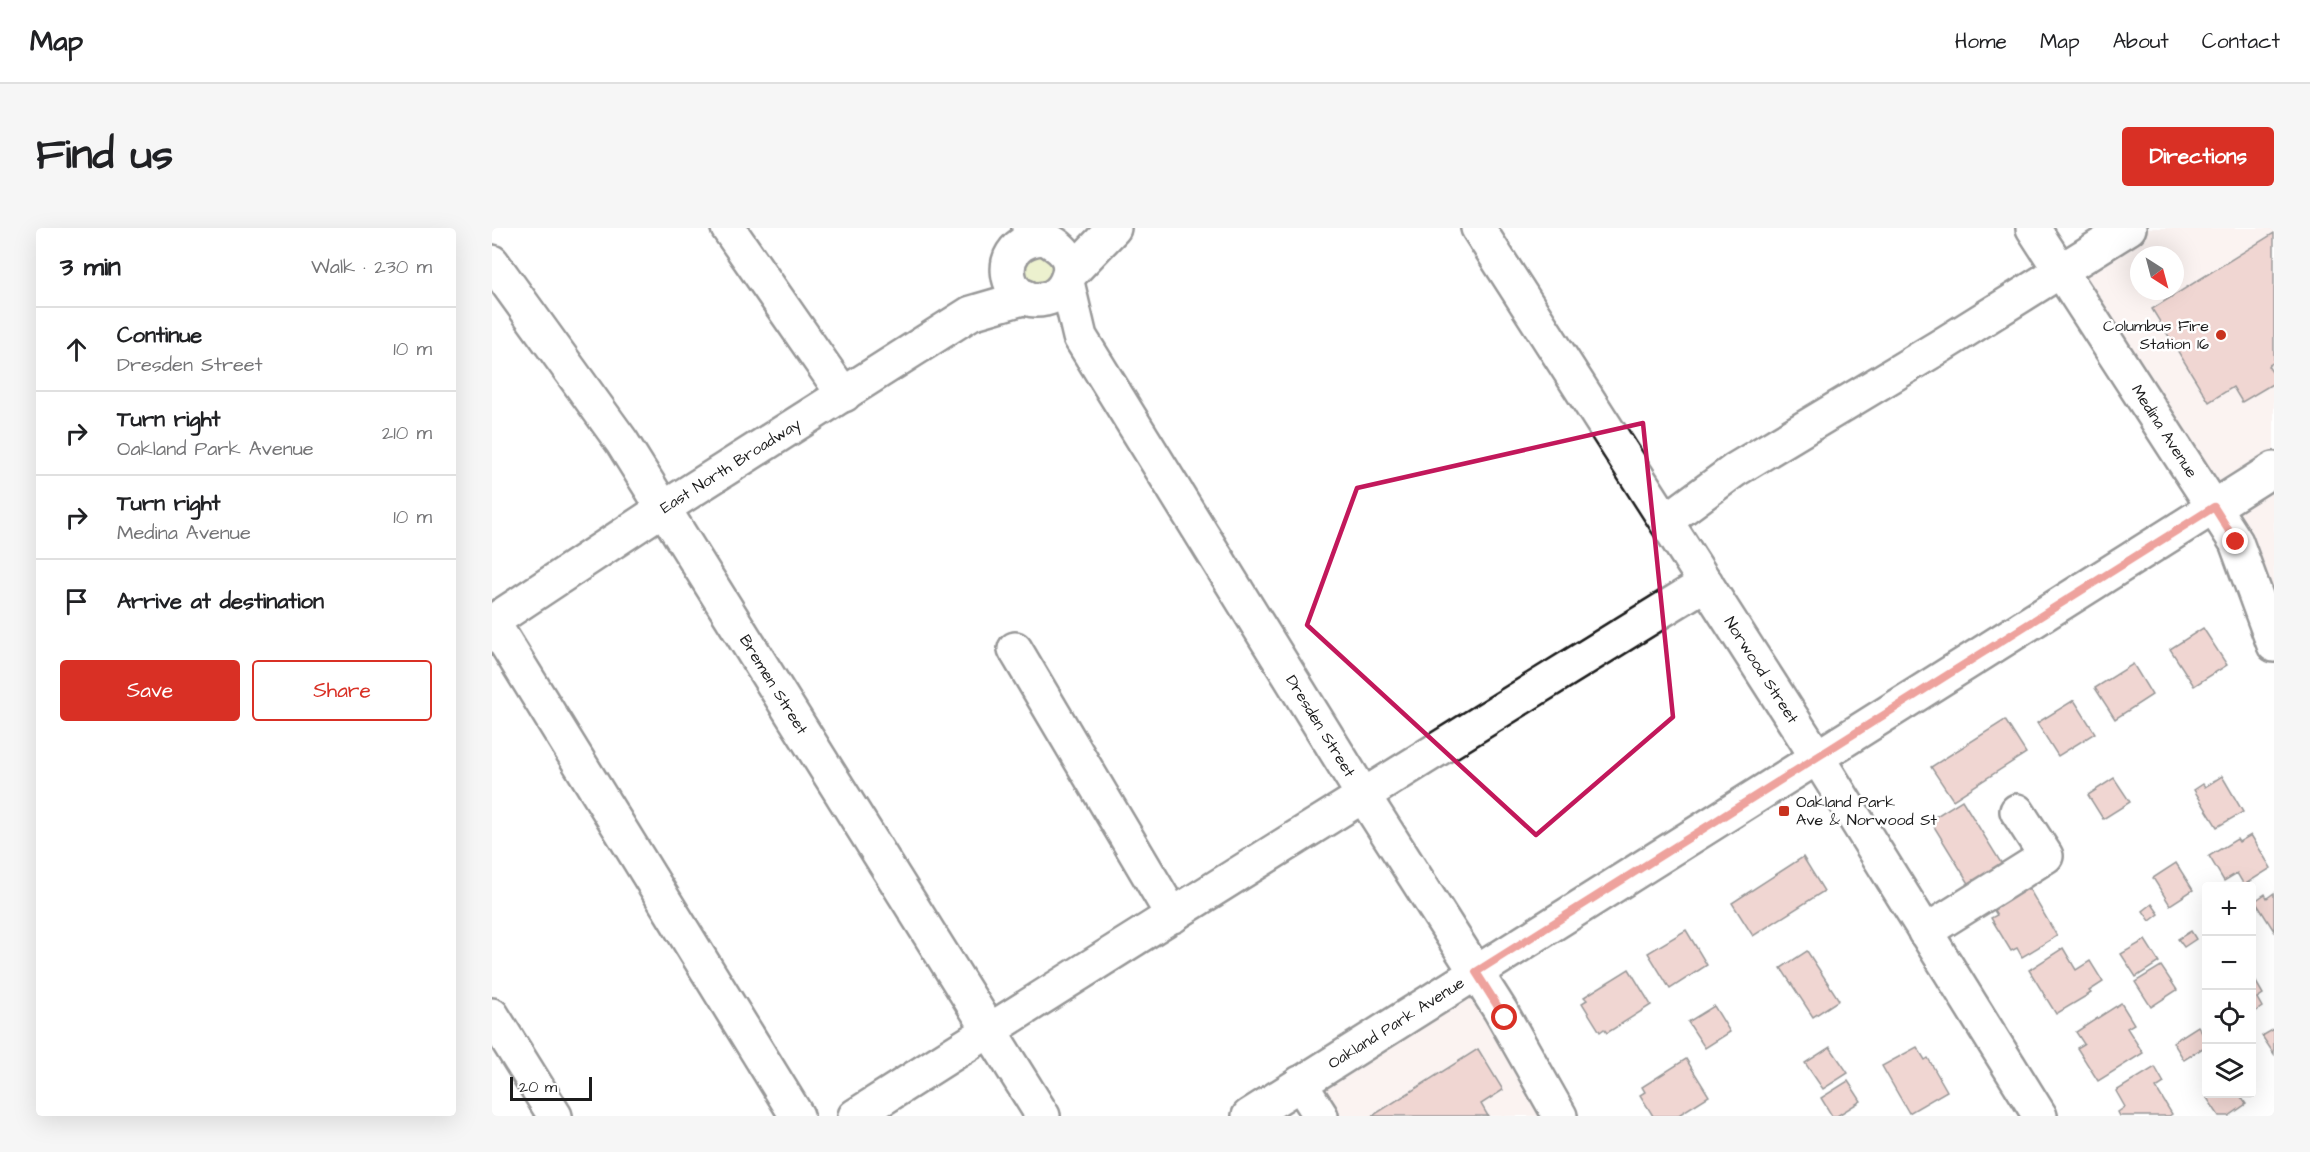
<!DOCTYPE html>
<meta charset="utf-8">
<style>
:root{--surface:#fff;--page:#f6f6f6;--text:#202124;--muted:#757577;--line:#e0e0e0;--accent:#d93025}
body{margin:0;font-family:"Architects Daughter",sans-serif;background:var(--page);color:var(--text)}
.controls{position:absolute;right:18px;bottom:18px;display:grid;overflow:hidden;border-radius:6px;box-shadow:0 6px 24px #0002}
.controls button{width:54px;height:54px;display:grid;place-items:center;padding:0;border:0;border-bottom:2px solid var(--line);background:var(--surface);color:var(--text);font:30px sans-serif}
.compass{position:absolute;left:1638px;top:18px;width:54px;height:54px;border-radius:50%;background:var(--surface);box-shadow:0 6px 24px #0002;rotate:144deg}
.scale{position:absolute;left:18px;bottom:15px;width:82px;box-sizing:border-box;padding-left:6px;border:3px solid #1c1c1c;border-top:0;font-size:16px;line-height:21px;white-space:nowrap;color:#1c1c1c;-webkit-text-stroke:4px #fff;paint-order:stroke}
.stop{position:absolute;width:18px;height:18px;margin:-14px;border:4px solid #d93025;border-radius:50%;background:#fff}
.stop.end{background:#d93025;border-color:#fff;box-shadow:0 2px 6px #0008}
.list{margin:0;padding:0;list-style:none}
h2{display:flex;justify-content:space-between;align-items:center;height:78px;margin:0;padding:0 24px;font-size:26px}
h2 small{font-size:20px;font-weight:400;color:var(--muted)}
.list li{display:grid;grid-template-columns:39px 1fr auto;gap:18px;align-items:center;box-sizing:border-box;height:84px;padding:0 24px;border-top:2px solid var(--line)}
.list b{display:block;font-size:22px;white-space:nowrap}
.list p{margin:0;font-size:20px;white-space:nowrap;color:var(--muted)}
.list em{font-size:20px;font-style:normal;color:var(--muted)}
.actions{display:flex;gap:12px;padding:18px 24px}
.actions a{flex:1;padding:14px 0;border:2px solid var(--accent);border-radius:6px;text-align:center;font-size:21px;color:var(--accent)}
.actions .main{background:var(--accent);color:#fff}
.icon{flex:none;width:33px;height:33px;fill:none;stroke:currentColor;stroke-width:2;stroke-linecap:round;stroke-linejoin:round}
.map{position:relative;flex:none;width:1782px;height:888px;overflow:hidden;border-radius:6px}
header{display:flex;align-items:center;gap:36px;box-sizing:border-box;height:84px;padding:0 30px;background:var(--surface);border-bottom:2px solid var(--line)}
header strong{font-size:28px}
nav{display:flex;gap:33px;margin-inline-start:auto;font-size:21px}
.intro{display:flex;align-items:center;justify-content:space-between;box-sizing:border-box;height:144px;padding:0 36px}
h1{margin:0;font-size:42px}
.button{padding:15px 27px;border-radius:6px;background:var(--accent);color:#fff;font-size:21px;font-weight:700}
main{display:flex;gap:36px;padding:0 36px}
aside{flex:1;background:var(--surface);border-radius:6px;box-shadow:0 6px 24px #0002}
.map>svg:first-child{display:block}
</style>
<header>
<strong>Map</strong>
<nav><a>Home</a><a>Map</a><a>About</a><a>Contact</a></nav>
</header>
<div class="intro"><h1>Find us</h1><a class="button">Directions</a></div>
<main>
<aside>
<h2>3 min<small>Walk · 230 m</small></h2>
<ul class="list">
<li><svg class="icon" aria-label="ahead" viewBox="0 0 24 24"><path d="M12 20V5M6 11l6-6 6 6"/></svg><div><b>Continue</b><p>Dresden Street</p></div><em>10 m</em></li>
<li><svg class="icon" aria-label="right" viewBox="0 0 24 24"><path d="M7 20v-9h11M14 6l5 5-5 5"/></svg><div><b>Turn right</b><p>Oakland Park Avenue</p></div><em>210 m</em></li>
<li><svg class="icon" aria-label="right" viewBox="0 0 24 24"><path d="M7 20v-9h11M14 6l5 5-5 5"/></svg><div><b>Turn right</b><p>Medina Avenue</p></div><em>10 m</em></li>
<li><svg class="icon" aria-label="arrive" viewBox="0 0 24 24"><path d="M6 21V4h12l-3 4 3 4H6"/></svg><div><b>Arrive at destination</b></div></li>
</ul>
<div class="actions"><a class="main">Save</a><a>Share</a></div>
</aside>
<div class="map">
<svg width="1782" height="888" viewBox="0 0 1782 888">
<rect width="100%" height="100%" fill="#fff"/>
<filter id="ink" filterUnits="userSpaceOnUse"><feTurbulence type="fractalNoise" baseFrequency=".0167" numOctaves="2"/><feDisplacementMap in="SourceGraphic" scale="12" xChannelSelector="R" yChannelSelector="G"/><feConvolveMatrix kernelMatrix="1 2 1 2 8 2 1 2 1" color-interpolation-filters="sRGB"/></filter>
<g filter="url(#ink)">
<g fill="#f5e4e1" fill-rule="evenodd">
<path d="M1631,0H1782V389L1568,40ZM1647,27H1683V63H1647Z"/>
<polygon points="993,743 1076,888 826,888 808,861"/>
</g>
<circle fill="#d4df92" stroke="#787e57" stroke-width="1.5" cx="547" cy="42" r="14"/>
<g fill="#dea49c" stroke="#1c1c1c" stroke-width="1.5">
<polygon points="1782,5 1782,134 1776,138 1782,147 1782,155 1750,174 1741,159 1717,174 1660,81"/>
<polygon points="1711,400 1735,437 1702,458 1678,421"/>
<polygon points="1641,436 1660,467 1623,491 1603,460"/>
<polygon points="1582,472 1603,505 1566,528 1545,495"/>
<polygon points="1513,492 1534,525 1461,572 1439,539"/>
<polygon points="1730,548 1751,584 1725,599 1702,562 1711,556 1713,559"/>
<polygon points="1622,550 1638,574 1611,591 1596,567"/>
<polygon points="1470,572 1516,646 1484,667 1438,592"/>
<polygon points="1759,607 1779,640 1752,657 1745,645 1732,653 1717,628 1745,611 1747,614"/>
<polygon points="1311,629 1332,663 1261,708 1240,675"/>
<polygon points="1684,635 1701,662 1678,677 1661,650"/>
<polygon points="1533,654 1565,708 1530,729 1525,720 1519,723 1499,690 1505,687 1498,676"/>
<polygon points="1782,665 1782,703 1763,673 1773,666 1775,670"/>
<polygon points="1660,676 1667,686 1658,693 1651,683"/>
<polygon points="1194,702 1215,737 1178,761 1156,725"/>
<polygon points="1699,703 1704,711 1692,719 1686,711"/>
<polygon points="1653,712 1667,734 1644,749 1629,726"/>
<polygon points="1571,720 1584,742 1598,733 1611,754 1597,763 1599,765 1564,786 1537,742"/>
<polygon points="1315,723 1347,772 1321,789 1289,740"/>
<polygon points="1669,738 1685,762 1659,779 1643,754"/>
<polygon points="1137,741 1159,777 1115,805 1112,801 1108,804 1090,775 1095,772 1092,769"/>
<polygon points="1760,747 1771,766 1765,770 1770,779 1760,786"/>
<polygon points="1629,775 1642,796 1635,800 1651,825 1606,853 1585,820 1592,816 1584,804"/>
<polygon points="1222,778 1238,804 1213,820 1196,794"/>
<polygon points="1706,798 1714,812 1714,818 1692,832 1681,814"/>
<polygon points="1782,801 1782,826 1770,808"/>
<polygon points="1338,819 1356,845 1331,861 1313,835"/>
<polygon points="1425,819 1433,832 1436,830 1455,863 1417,885 1390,838"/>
<polygon points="986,821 1011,862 989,876 996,888 880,888"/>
<polygon points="1194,831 1217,868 1185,888 1161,888 1148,867 1153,864 1150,859"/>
<polygon points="1663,839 1672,855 1664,860 1680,886 1677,888 1628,888 1626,884 1633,879 1624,863"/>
<polygon points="1356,853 1369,873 1345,888 1340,888 1329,870"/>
<polygon points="1723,866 1747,866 1754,876 1737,888 1727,888 1715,870"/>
</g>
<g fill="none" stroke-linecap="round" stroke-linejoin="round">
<g stroke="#1c1c1c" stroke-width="38">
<g id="minor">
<polyline points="236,0 352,167"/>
<path d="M537,0C556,14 589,22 574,54C570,63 563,69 553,71C511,81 498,13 551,10"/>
<path id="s1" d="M986,0L1325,529L1548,888"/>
<path id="s2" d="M1541,0L1744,314L1782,417"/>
<path id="s3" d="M0,34L130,214L551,888"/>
<polyline points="577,47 622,0"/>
<path id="s4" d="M575,54L588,109L871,567L1008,782L1068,888"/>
<polyline points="1174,293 1243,242 1447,119 1637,0"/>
<polyline points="0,393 305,888"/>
<path id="s5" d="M0,394L172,280L479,85L534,69"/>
<polyline points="523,421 681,688"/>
<polyline points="1433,704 1554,628 1525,583"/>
<polyline points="0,787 63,888"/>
<polyline points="808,855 829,888"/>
<path d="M363,888C645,708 929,531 1214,355"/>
</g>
</g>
<g stroke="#1c1c1c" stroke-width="38">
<g id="major">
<path id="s6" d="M757,888L1782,241"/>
</g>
</g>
<use href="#minor" stroke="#fff" stroke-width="33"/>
<use href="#major" stroke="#fff" stroke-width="33"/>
</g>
</g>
<g fill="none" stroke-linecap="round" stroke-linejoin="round" filter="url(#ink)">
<polyline stroke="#d93025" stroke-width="8" points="1013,790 984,744 1722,279 1744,314"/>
</g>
<path d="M0 0H1782V888H0ZM1151,195L1181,489L1044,607L815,397L865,260Z" fill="#fff" fill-opacity=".55" fill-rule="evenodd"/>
<path fill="none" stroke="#c2185b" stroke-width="4.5" stroke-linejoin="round" d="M1151,195L1181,489L1044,607L815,397L865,260Z"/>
<g fill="#c8321e" stroke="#fff" stroke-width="2">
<circle cx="1729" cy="107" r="6"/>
<rect x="1286" y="577" width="12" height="12" rx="3"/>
</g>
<g text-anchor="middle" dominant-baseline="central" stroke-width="5" stroke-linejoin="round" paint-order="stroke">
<g font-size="16" fill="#1c1c1c" stroke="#fff" text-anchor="end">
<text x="1717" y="98">Columbus Fire<tspan x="1717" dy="18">Station 16</tspan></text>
<text x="1304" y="574" text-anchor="start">Oakland Park<tspan x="1304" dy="18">Ave &amp; Norwood St</tspan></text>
</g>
<g font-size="16" fill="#1c1c1c" stroke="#fff">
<text stroke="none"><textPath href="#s2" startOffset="242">Medina Avenue</textPath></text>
<text stroke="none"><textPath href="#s5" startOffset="285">East North Broadway</textPath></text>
<text stroke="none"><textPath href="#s1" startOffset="525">Norwood Street</textPath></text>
<text stroke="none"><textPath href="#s3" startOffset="508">Bremen Street</textPath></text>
<text stroke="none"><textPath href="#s4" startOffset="514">Dresden Street</textPath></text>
<text stroke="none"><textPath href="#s6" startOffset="174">Oakland Park Avenue</textPath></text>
</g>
</g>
</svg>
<div class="controls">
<button>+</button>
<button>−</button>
<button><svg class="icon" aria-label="locate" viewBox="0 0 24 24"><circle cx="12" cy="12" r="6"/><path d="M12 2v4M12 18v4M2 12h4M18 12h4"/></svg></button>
<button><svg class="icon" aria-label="layers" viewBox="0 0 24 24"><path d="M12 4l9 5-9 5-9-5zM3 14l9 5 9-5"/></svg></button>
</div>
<svg class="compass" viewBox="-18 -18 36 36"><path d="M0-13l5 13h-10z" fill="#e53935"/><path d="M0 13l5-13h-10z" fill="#757577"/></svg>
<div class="scale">20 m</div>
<div class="stop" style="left:1013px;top:790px"></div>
<div class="stop end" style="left:1744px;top:314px"></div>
</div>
</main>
